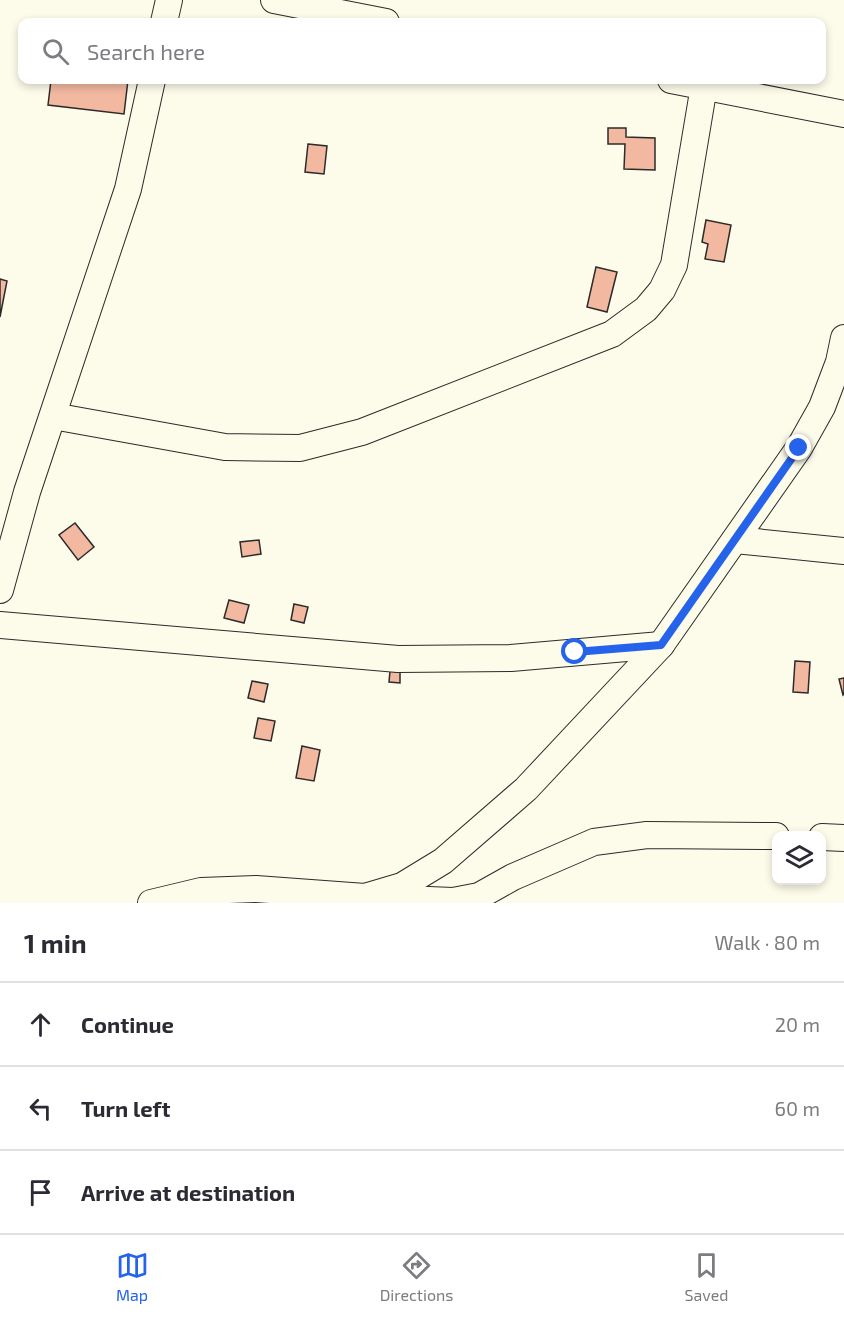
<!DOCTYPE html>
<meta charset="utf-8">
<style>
:root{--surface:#fff;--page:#f7f7f7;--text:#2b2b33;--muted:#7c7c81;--line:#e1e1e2;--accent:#2563eb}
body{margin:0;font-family:"Exo 2",sans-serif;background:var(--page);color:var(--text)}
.controls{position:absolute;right:18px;bottom:18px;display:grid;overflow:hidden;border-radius:12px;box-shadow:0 3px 9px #0003}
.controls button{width:54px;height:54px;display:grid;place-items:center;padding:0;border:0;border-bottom:2px solid var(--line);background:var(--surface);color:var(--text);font:30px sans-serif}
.stop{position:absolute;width:18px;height:18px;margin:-14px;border:4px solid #2563eb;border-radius:50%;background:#fff}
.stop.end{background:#2563eb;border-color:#fff;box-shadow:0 2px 6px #0008}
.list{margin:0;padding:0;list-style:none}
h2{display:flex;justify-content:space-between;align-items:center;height:78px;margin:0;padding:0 24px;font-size:26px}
h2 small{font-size:20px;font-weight:400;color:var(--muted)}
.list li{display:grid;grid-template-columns:39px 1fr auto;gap:18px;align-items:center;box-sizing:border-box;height:84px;padding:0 24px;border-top:2px solid var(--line)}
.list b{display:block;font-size:22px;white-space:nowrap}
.list em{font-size:20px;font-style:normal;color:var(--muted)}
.icon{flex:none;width:33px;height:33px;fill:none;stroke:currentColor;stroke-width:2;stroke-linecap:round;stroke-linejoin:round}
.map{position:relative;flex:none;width:844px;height:903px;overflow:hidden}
.search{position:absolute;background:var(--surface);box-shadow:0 3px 9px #0003;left:18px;right:18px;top:18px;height:66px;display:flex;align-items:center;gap:15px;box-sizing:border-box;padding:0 21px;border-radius:12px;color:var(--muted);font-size:22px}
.sheet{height:330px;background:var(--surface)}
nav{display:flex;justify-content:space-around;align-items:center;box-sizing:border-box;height:84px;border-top:2px solid var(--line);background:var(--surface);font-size:16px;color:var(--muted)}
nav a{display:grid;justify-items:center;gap:3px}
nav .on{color:var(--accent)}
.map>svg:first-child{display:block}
</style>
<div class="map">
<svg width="844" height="903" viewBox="0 0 844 903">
<rect width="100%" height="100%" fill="#fdfbea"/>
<g fill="#f2b8a0" stroke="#2b2b2b" stroke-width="1.5">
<polygon points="51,80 128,80 124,114 48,105"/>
<polygon points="608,128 626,128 626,137 655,138 655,170 624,169 625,144 608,144"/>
<polygon points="308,144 327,146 324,174 305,172"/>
<polygon points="706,220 731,225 724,262 705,259 708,244 702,242"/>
<polygon points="596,267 617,272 607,312 587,307"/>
<polygon points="0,279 7,281 0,317"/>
<polygon points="75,523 94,547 78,560 59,535"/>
<polygon points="259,540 261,554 242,557 240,542"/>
<polygon points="229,600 249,605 244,623 224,618"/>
<polygon points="294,604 308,607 304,623 291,620"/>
<polygon points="795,661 810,662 808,693 793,692"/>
<polygon points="390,671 400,672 400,683 389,682"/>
<polygon points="844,678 844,694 843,695 839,679"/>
<polygon points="252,681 268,684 264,702 248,698"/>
<polygon points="258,718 275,721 271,741 254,738"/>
<polygon points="302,746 320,750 314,781 296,778"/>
</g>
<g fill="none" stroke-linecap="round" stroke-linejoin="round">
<g stroke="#2b2b2b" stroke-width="28">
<g id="minor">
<polyline points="274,0 386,22"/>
<polyline points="164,22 169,0"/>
<polyline points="671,80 844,114"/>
<polyline points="53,416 225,447 300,448 362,432 612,334 646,309 662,290 674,265 704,86"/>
<polyline points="735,540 844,551"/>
<polyline points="0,590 27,492 128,189 152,80"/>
<polyline points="0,625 398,659 511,658 661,645"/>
<polyline points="822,837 844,838"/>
<polyline points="379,898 453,901 479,896 513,877 594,842 647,835 776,836"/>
<polyline points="151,903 201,891 256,889 365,897 402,886 443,861 526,789 661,645 799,448 822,407 839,362 844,338"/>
</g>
</g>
<use href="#minor" stroke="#fdfbea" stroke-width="26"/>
</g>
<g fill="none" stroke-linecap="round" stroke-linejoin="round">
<polyline stroke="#2563eb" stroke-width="8" points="575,652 661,645 799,448"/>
</g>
</svg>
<div class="controls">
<button><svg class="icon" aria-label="layers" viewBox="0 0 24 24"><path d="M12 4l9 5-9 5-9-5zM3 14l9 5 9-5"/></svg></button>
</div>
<div class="stop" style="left:575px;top:652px"></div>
<div class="stop end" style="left:799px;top:448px"></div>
<div class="search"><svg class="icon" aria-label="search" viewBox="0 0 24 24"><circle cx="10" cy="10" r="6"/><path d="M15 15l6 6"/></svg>Search here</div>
</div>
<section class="sheet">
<h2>1 min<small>Walk · 80 m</small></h2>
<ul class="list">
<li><svg class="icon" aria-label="ahead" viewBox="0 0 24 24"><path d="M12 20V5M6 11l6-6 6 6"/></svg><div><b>Continue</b></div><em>20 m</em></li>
<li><svg class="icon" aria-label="left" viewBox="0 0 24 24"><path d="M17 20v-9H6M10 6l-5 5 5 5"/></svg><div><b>Turn left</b></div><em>60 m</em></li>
<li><svg class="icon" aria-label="arrive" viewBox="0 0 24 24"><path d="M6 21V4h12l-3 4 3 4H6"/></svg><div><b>Arrive at destination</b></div></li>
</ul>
</section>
<nav>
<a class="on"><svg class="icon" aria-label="map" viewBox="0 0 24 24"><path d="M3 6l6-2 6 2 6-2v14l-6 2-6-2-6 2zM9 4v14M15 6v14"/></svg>Map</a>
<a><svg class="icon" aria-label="directions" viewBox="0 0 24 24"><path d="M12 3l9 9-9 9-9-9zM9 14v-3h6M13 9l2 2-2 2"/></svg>Directions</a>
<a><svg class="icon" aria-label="saved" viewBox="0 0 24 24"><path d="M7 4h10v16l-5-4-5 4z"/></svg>Saved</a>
</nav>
